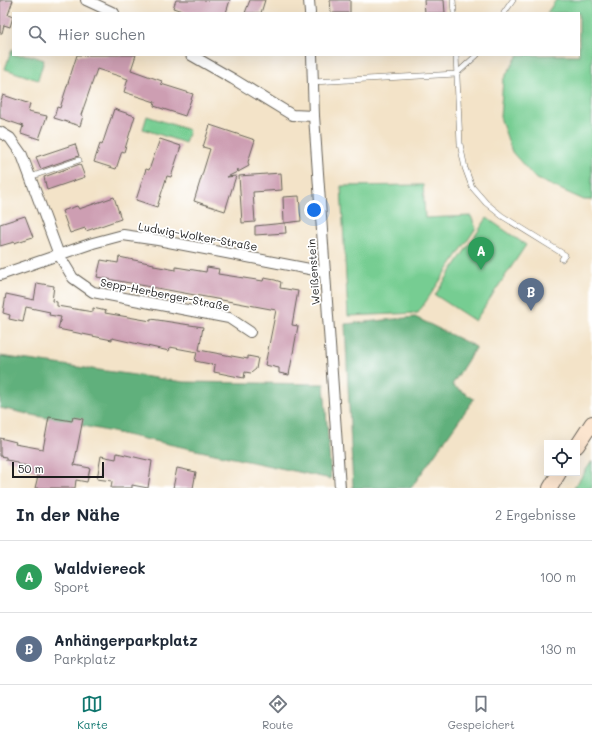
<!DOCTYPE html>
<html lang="de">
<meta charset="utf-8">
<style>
:root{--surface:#fff;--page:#f2f2f3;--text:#1f2937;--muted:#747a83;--line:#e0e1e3;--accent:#0f766e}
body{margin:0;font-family:Mali,sans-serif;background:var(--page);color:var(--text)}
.controls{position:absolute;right:12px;bottom:12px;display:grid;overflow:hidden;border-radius:0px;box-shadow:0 4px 16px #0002}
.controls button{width:36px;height:36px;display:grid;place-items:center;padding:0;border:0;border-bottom:1px solid var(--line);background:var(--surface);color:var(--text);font:20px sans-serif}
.scale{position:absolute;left:12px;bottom:10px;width:92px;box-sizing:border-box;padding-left:4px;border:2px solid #1c1c1c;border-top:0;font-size:11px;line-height:14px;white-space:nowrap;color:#1c1c1c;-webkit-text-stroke:3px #fff;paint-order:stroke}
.you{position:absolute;left:314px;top:210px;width:14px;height:14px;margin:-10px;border:3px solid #fff;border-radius:50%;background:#1a73e8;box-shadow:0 0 0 6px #1a73e833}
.badge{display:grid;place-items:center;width:26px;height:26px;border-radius:50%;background:var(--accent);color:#fff;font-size:13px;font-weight:700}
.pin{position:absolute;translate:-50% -33px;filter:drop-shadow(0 1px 2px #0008)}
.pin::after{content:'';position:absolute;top:21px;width:14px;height:12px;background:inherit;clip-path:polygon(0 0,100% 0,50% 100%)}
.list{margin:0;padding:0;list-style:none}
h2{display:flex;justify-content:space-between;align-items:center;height:52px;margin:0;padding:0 16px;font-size:17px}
h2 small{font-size:13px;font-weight:400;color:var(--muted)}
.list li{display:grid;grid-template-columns:26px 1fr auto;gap:12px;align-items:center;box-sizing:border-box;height:72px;padding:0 16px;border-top:1px solid var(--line)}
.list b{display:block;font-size:15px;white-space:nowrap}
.list p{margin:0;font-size:13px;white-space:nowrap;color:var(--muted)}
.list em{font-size:13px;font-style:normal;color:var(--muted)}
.icon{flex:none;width:22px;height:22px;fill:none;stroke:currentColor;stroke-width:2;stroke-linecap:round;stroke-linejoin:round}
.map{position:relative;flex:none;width:592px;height:488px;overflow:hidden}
.search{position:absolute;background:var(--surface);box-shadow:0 4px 16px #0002;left:12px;right:12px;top:12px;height:44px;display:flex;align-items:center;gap:10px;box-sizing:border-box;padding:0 14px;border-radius:0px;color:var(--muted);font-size:15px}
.sheet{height:196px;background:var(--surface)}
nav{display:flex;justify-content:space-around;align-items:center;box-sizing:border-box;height:56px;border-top:1px solid var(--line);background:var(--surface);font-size:11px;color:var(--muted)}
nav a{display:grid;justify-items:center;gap:2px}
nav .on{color:var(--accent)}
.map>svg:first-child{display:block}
</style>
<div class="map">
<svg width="592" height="488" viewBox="0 0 592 488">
<rect width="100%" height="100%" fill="#fff"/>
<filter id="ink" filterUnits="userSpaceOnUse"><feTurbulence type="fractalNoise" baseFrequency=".025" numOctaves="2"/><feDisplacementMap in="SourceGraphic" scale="8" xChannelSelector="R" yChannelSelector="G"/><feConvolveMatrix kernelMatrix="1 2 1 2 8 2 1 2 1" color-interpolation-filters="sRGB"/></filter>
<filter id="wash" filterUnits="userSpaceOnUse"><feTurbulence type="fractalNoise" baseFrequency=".012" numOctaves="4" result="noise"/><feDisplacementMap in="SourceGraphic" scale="16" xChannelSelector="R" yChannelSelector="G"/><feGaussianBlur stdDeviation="0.9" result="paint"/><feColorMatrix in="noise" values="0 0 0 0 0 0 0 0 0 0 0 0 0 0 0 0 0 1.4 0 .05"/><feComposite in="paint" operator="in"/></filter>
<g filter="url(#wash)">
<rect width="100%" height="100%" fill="#f3e3c8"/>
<g fill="#76cd92" stroke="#497457">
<polygon points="556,0 592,0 592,200 584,200 535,178 512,152 500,117 503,80 518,55 579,55 579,13 547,13"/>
<polygon points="12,49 13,49 13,55 29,55 44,60 38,80 5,69"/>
<polygon points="147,116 189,130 185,143 143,129"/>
<polygon points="423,185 425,218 471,216 476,228 418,313 348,316 341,186"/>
<polygon points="487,218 526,245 475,321 435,295"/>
<polygon points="592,461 592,488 574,488"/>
</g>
<g fill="#60b07c" stroke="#3e664c">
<polygon points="415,317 476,347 452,385 474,399 411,488 353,488 345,324"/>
<polygon points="0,356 184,382 324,384 331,479 0,408"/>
</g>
<g id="blocks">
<g fill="#cd9eb2">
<polygon points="0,0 13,0 8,15 13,17 10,27 4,25 2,33 0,33"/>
<polygon points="176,0 230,0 226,13 188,13 173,8"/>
<polygon points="250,0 265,0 261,13 245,13"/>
<polygon points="330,0 350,0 350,13 331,13"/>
<polygon points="424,0 444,0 445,13 425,13"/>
<polygon points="77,55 136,55 131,70 162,81 161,84 193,94 185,116 154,106 155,102 124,92 128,79 97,69 81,115 83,116 80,126 54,118 57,107 60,108"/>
<polygon points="3,95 30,104 28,112 47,116 39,139 21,133 23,126 0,118 0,103"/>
<polygon points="114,109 135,116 124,152 122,151 116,169 94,162 100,144 102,145"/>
<polygon points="210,125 255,140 248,162 249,166 238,172 238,169 237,172 227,177 236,176 225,211 194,201 210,149 203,147"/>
<polygon points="160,139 181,146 171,177 167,176 157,207 136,200 146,169 149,170"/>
<polygon points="75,144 79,156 41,169 36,157"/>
<polygon points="80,164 85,177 47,190 44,177"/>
<polygon points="281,173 282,190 253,192 255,222 242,223 239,176"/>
<polygon points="299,196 301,221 284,223 283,197"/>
<polygon points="114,197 121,219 86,231 85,228 70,233 62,211 77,206 79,209"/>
<polygon points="25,216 33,237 14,243 14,242 0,246 0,224"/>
<polygon points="285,223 286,233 255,235 255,226"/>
<polygon points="119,257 154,264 154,266 176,270 176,267 206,272 207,267 219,269 218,274 263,281 264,278 275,280 281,282 280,288 298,291 292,325 298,326 289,375 279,373 279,368 265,365 276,310 97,277 101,260 118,263"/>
<polygon points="37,283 54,286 52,301 57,302 57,306 93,312 93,308 106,311 105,313 151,321 151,319 203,327 199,350 248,359 248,356 258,358 256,369 251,373 245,372 244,378 214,372 215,365 195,361 197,352 170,347 169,351 112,338 112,340 58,329 61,317 49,315 50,312 26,307 23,322 9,319 10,315 3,313 6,294 34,300"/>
<polygon points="49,417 72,421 73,417 83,419 74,465 90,468 87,482 76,480 75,488 35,488 39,472 27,469 28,466 17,464 17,462 6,460 6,457 0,456 0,438 16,442 15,444 43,449"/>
<polygon points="117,453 152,461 148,488 132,485 132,488 111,488 112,481 97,479 101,456 116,459"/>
<polygon points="177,468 196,472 193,488 173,488"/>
</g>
</g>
</g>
<g filter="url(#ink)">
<use href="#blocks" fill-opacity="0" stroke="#676258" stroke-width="1"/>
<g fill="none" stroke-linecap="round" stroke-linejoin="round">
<g stroke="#676258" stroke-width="6">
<g id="service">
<polyline points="453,0 454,13"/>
<polyline points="504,13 513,0"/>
<polyline points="456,55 460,144 465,168 472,187 486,203 502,216 565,255 562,259"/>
<polyline points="313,82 456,74 477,55"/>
<polyline points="30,177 79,160"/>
</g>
</g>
<g stroke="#676258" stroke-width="12">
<g id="minor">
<polyline points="86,0 114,13"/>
<polyline points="309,0 310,13"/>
<polyline points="191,55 233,79 292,115 314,116"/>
<polyline points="312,55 314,116 340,488"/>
<polyline points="0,132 10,138 22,155 59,255 73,278 93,292 229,318 250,332"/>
<polyline points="0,275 93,243 123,235 158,240 325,272"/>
</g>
</g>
<g stroke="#676258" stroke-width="16">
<g id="secondary">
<polyline points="577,446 592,423"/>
<polyline points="550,488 559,473"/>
</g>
</g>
<use href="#service" stroke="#fff" stroke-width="5"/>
<use href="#minor" stroke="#fff" stroke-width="10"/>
<use href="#secondary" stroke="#fce5cf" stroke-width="14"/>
</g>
</g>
<g text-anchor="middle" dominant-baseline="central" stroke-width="3.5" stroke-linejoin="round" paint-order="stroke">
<g font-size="11" fill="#1c1c1c" stroke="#fff">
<text transform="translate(198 236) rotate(10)">Ludwig-Wolker-Straße</text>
<text transform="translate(313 272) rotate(-94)">Weißenstein</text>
<text transform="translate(165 294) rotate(11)">Sepp-Herberger-Straße</text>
</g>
</g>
</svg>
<div class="controls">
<button><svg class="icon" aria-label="locate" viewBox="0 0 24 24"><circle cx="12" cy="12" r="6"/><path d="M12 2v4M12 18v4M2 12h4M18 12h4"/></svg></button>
</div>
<div class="scale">50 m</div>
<div class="you"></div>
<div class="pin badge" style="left:481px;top:270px;background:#2e9e5b">A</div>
<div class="pin badge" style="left:531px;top:311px;background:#5c6f8a">B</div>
<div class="search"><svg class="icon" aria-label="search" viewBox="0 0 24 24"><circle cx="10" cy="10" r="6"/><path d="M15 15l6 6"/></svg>Hier suchen</div>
</div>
<section class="sheet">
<h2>In der Nähe<small>2 Ergebnisse</small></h2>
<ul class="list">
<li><span class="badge" style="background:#2e9e5b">A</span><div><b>Waldviereck</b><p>Sport</p></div><em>100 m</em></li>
<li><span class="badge" style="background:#5c6f8a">B</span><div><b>Anhängerparkplatz</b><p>Parkplatz</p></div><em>130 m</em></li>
</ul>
</section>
<nav>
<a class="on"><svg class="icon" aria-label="map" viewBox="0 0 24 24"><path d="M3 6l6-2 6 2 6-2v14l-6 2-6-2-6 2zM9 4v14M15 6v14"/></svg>Karte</a>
<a><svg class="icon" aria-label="directions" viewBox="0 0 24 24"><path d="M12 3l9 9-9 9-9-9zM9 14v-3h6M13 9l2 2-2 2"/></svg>Route</a>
<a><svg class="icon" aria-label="saved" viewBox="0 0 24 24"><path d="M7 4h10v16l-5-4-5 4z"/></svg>Gespeichert</a>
</nav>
